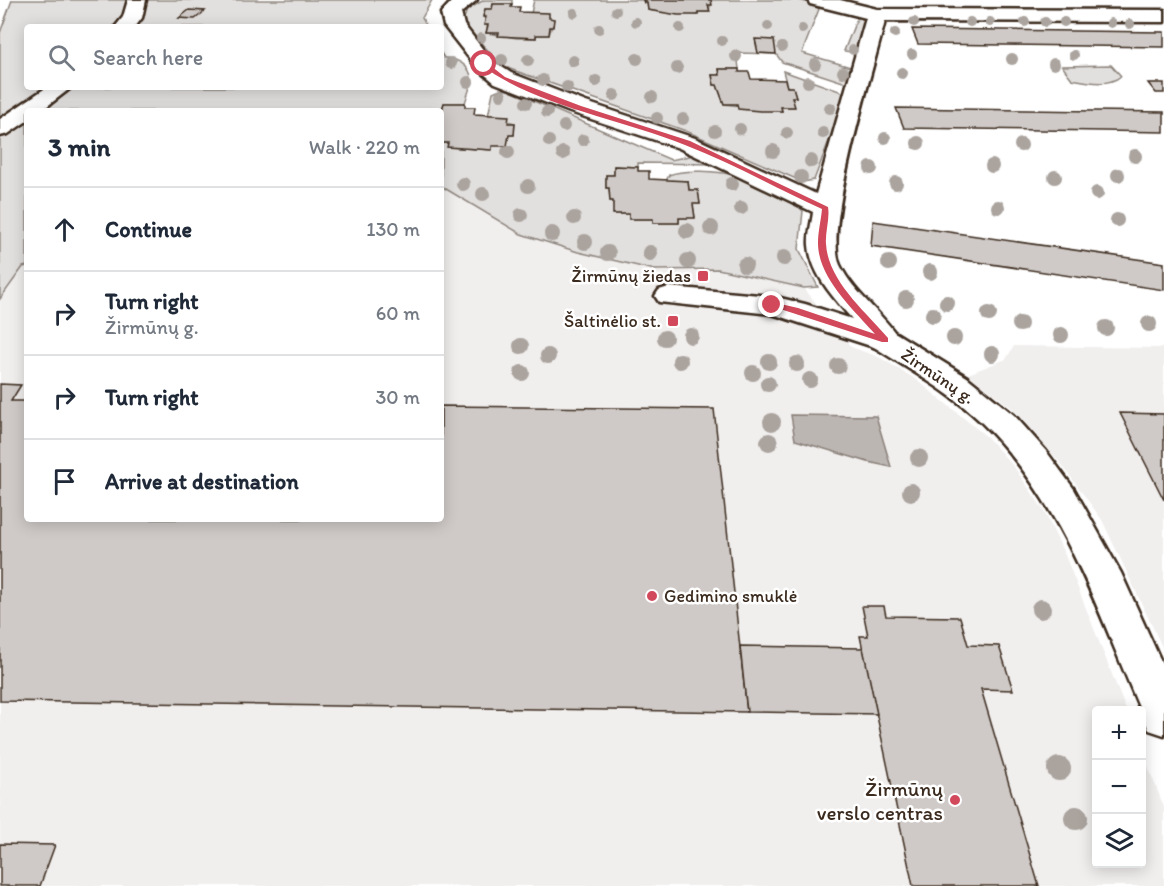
<!DOCTYPE html>
<meta charset="utf-8">
<style>
:root{--surface:#fff;--page:#f2f2f3;--text:#1f2937;--muted:#747a83;--line:#e0e1e3}
body{margin:0;font-family:Itim,sans-serif;background:var(--page);color:var(--text)}
.controls{position:absolute;right:18px;bottom:18px;display:grid;overflow:hidden;border-radius:6px;box-shadow:0 3px 15px #0003}
.controls button{width:54px;height:54px;display:grid;place-items:center;padding:0;border:0;border-bottom:2px solid var(--line);background:var(--surface);color:var(--text);font:30px sans-serif}
.stop{position:absolute;width:18px;height:18px;margin:-14px;border:4px solid #d1495b;border-radius:50%;background:#fff}
.stop.end{background:#d1495b;border-color:#fff;box-shadow:0 2px 6px #0008}
.list{margin:0;padding:0;list-style:none}
h2{display:flex;justify-content:space-between;align-items:center;height:78px;margin:0;padding:0 24px;font-size:26px}
h2 small{font-size:20px;font-weight:400;color:var(--muted)}
.list li{display:grid;grid-template-columns:39px 1fr auto;gap:18px;align-items:center;box-sizing:border-box;height:84px;padding:0 24px;border-top:2px solid var(--line)}
.list b{display:block;font-size:22px;white-space:nowrap}
.list p{margin:0;font-size:20px;white-space:nowrap;color:var(--muted)}
.list em{font-size:20px;font-style:normal;color:var(--muted)}
.icon{flex:none;width:33px;height:33px;fill:none;stroke:currentColor;stroke-width:2;stroke-linecap:round;stroke-linejoin:round}
.map{position:relative;flex:none;width:1164px;height:886px;overflow:hidden}
.search{position:absolute;background:var(--surface);box-shadow:0 3px 15px #0003;left:24px;top:24px;width:420px;height:66px;display:flex;align-items:center;gap:15px;box-sizing:border-box;padding:0 21px;border-radius:6px;color:var(--muted);font-size:22px}
.panel{position:absolute;background:var(--surface);box-shadow:0 3px 15px #0003;left:24px;top:108px;width:420px;height:414px;border-radius:6px}
.map>svg:first-child{display:block}
</style>
<div class="map">
<svg width="1164" height="886" viewBox="0 0 1164 886">
<rect width="100%" height="100%" fill="#fff"/>
<filter id="ink" filterUnits="userSpaceOnUse"><feTurbulence type="fractalNoise" baseFrequency=".0167" numOctaves="2"/><feDisplacementMap in="SourceGraphic" scale="12" xChannelSelector="R" yChannelSelector="G"/><feConvolveMatrix kernelMatrix="1 2 1 2 8 2 1 2 1" color-interpolation-filters="sRGB"/></filter>
<g filter="url(#ink)">
<g fill="#f1efee">
<polygon points="441,186 521,234 578,252 655,270 718,269 804,288 851,347 879,357 917,380 987,437 1015,468 1043,509 1065,555 1126,710 1096,710 1096,864 1142,864 1142,751 1164,807 1164,886 0,886 0,299 23,266 27,266 27,519 441,519"/>
<polygon points="1014,346 1164,348 1164,651 1102,520 1062,465 1013,409 968,374 1006,359"/>
</g>
<g fill="#e2e0de" stroke="#8e857e" stroke-width="1.5">
<path d="M12,0H432L422,18L427,27H27V87H441V53L444,58C455,57 472,66 471,80C471,87 467,96 465,103H444L442,110L434,111H27V266L23,267L0,299V33Z"/>
<polygon points="484,0 512,0 512,4 493,4 492,9 485,9 483,16 486,17 484,25 488,25 486,33 517,38 536,38 536,35 549,35 554,19 531,13 534,0 643,0 644,3 647,3 648,10 698,15 698,12 709,12 711,0 798,0 810,3 819,9 802,53 854,68 848,82 843,82 782,62 776,54 737,53 739,69 719,69 720,75 712,75 714,85 717,85 724,104 782,111 781,107 794,107 792,97 796,97 793,87 787,87 783,71 845,93 846,96 814,180 803,182 686,131 510,69 498,61 465,26 463,21 467,10"/>
<polygon points="861,17 869,19 857,53 844,51 857,18"/>
<path d="M1111,65L1121,76C1108,87 1088,82 1072,79L1062,66Z"/>
<path d="M500,89L508,90L671,160L698,154L715,164L638,163V167L614,166V175H606V188H609L610,201H613L614,214H629V219H653L654,223H679V218L695,217L693,204H700L698,191L689,190L688,181H666L669,175C683,169 719,171 733,175C751,179 791,198 803,211L799,249L818,287L804,288L718,269L655,270L578,252L521,234L441,186V143H448V147L491,150L492,146L509,135H514L515,123L488,116L493,92Z"/>
</g>
<polygon fill="#bcb6b3" stroke="#887e77" stroke-width="1.5" points="791,415 876,416 891,467 868,462 795,440"/>
<g fill="#cfcac7" stroke="#3b2a1e" stroke-width="1.5">
<polygon points="643,0 711,0 712,5 708,5 710,12 698,12 698,15 678,15 648,10 647,3 644,3"/>
<polygon points="493,4 512,4 511,7 520,7 519,12 549,13 549,18 554,19 553,27 550,27 549,35 536,35 536,38 498,36 499,33 486,33 488,25 484,25 486,17 483,17 485,9 492,9"/>
<polygon points="189,10 205,11 195,19 179,18"/>
<polygon points="912,29 1164,32 1164,47 918,44"/>
<polygon points="755,39 774,40 776,54 758,53"/>
<polygon points="719,69 739,69 739,72 749,72 751,79 785,80 787,87 793,87 796,97 792,97 795,107 781,107 782,111 760,111 738,109 737,104 724,104 717,85 714,85 712,75 720,75"/>
<polygon points="1148,83 1164,83 1164,93 1156,93"/>
<polygon points="444,103 465,103 465,107 475,107 474,114 509,116 508,123 515,123 514,135 509,135 507,146 492,146 492,150 447,147 448,143 441,143 441,111 434,111 442,110"/>
<polygon points="896,108 1164,112 1164,132 904,128"/>
<polygon points="614,166 638,167 638,171 649,171 649,179 688,181 689,190 698,190 700,204 693,204 695,218 679,218 679,223 653,223 653,219 629,219 629,214 613,214 613,201 610,201 609,188 606,188 606,175 614,175"/>
<polygon points="873,221 1164,263 1164,290 871,246"/>
<polygon points="0,384 21,385 11,401 27,401 27,519 441,519 441,406 714,409 747,712 0,701"/>
<polygon points="1120,413 1164,414 1164,500"/>
<polygon points="862,606 884,606 886,616 960,617 968,645 999,646 1013,690 981,689 1039,886 913,886 860,636 868,636"/>
<polygon points="740,646 863,648 877,714 747,712"/>
<polygon points="0,844 55,845 40,886 0,886"/>
</g>
<g fill="none" stroke-linecap="round" stroke-linejoin="round">
<g stroke="#3b2a1e" stroke-width="5">
<path id="minor" d="M453,0H477L461,13L464,25L491,60L511,73L586,102L695,138L816,194L866,18L810,4L808,0H840L877,9L1164,10V22L885,21C874,67 823,229 840,265C854,294 883,313 900,340L896,347L883,350L772,314L659,302L655,296L659,290L669,287L772,296L805,304L852,319C834,298 811,274 809,245C808,234 812,222 813,212L679,148L570,112L495,83L477,68L444,26L441,13Z"/>
</g>
<g stroke="#3b2a1e" stroke-width="5">
<g id="major">
<polygon points="128,0 146,0 142,18 135,27 115,27 123,17"/>
<polygon points="47,87 72,87 41,111 27,111 27,121 8,134 0,136 0,119"/>
<path d="M885,330L896,333L967,377L1014,415L1046,451L1074,489L1121,573L1164,668V735L1149,730C1103,627 1071,517 992,433C959,397 915,373 874,347L870,340L874,333Z"/>
</g>
</g>
<use href="#minor" fill="#fff" fill-rule="evenodd"/>
<use href="#major" fill="#fff" fill-rule="evenodd"/>
</g>
<g fill="#aaa39e">
<circle cx="616" cy="11" r="5"/>
<circle cx="574" cy="13" r="5"/>
<circle cx="636" cy="22" r="5"/>
<circle cx="914" cy="22" r="5"/>
<circle cx="970" cy="22" r="5"/>
<circle cx="990" cy="22" r="5"/>
<circle cx="1025" cy="22" r="5"/>
<circle cx="1045" cy="22" r="5"/>
<circle cx="1064" cy="22" r="5"/>
<circle cx="1111" cy="23" r="5"/>
<circle cx="1130" cy="24" r="5"/>
<circle cx="768" cy="26" r="5"/>
<circle cx="680" cy="28" r="5"/>
<circle cx="599" cy="29" r="5"/>
<circle cx="802" cy="29" r="5"/>
<circle cx="895" cy="33" r="5"/>
<circle cx="481" cy="38" r="5"/>
<circle cx="722" cy="41" r="5"/>
<circle cx="782" cy="47" r="5"/>
<circle cx="853" cy="50" r="5"/>
<circle cx="912" cy="54" r="5"/>
<circle cx="1074" cy="55" r="5"/>
<circle cx="736" cy="56" r="6"/>
<circle cx="637" cy="59" r="6"/>
<circle cx="1012" cy="59" r="6"/>
<circle cx="502" cy="60" r="6"/>
<circle cx="528" cy="60" r="6"/>
<circle cx="573" cy="61" r="6"/>
<circle cx="451" cy="63" r="6"/>
<circle cx="815" cy="64" r="6"/>
<circle cx="1054" cy="64" r="6"/>
<circle cx="677" cy="68" r="6"/>
<circle cx="843" cy="72" r="6"/>
<circle cx="902" cy="73" r="6"/>
<circle cx="543" cy="80" r="6"/>
<circle cx="596" cy="81" r="6"/>
<circle cx="468" cy="82" r="6"/>
<circle cx="808" cy="82" r="6"/>
<circle cx="567" cy="87" r="6"/>
<circle cx="501" cy="95" r="6"/>
<circle cx="614" cy="95" r="6"/>
<circle cx="652" cy="97" r="6"/>
<circle cx="526" cy="103" r="6"/>
<circle cx="830" cy="108" r="6"/>
<circle cx="547" cy="112" r="6"/>
<circle cx="657" cy="118" r="6"/>
<circle cx="683" cy="119" r="6"/>
<circle cx="564" cy="126" r="6"/>
<circle cx="740" cy="129" r="6"/>
<circle cx="715" cy="131" r="6"/>
<circle cx="787" cy="133" r="6"/>
<circle cx="823" cy="133" r="6"/>
<circle cx="885" cy="138" r="6"/>
<circle cx="583" cy="140" r="6"/>
<circle cx="549" cy="141" r="6"/>
<circle cx="918" cy="143" r="7"/>
<circle cx="1021" cy="145" r="7"/>
<circle cx="773" cy="151" r="7"/>
<circle cx="508" cy="152" r="7"/>
<circle cx="563" cy="153" r="7"/>
<circle cx="1135" cy="156" r="7"/>
<circle cx="811" cy="161" r="7"/>
<circle cx="992" cy="166" r="7"/>
<circle cx="871" cy="168" r="7"/>
<circle cx="1118" cy="175" r="7"/>
<circle cx="801" cy="177" r="7"/>
<circle cx="1055" cy="177" r="7"/>
<circle cx="896" cy="183" r="7"/>
<circle cx="463" cy="184" r="7"/>
<circle cx="732" cy="184" r="7"/>
<circle cx="528" cy="186" r="7"/>
<circle cx="1097" cy="193" r="7"/>
<circle cx="483" cy="194" r="7"/>
<circle cx="998" cy="207" r="7"/>
<circle cx="741" cy="208" r="7"/>
<circle cx="521" cy="215" r="7"/>
<circle cx="574" cy="218" r="7"/>
<circle cx="1117" cy="220" r="7"/>
<circle cx="711" cy="228" r="8"/>
<circle cx="687" cy="231" r="8"/>
<circle cx="552" cy="234" r="8"/>
<circle cx="585" cy="242" r="8"/>
<circle cx="608" cy="253" r="8"/>
<circle cx="650" cy="253" r="8"/>
<circle cx="784" cy="258" r="8"/>
<circle cx="688" cy="261" r="8"/>
<circle cx="889" cy="263" r="8"/>
<circle cx="745" cy="265" r="8"/>
<circle cx="930" cy="272" r="8"/>
<circle cx="906" cy="299" r="8"/>
<circle cx="947" cy="303" r="8"/>
<circle cx="989" cy="314" r="8"/>
<circle cx="933" cy="315" r="8"/>
<circle cx="1020" cy="324" r="8"/>
<circle cx="1149" cy="324" r="8"/>
<circle cx="1106" cy="328" r="8"/>
<circle cx="1061" cy="335" r="8"/>
<circle cx="691" cy="336" r="8"/>
<circle cx="665" cy="338" r="8"/>
<circle cx="954" cy="338" r="8"/>
<circle cx="521" cy="346" r="8"/>
<circle cx="992" cy="354" r="8"/>
<circle cx="548" cy="356" r="8"/>
<circle cx="680" cy="361" r="8"/>
<circle cx="769" cy="362" r="8"/>
<circle cx="797" cy="364" r="8"/>
<circle cx="838" cy="366" r="8"/>
<circle cx="522" cy="373" r="8"/>
<circle cx="753" cy="373" r="8"/>
<circle cx="810" cy="380" r="8"/>
<circle cx="768" cy="384" r="8"/>
<circle cx="772" cy="422" r="9"/>
<circle cx="769" cy="442" r="9"/>
<circle cx="919" cy="458" r="9"/>
<circle cx="911" cy="492" r="9"/>
<circle cx="1041" cy="609" r="10"/>
<circle cx="1059" cy="769" r="12"/>
<circle cx="1076" cy="818" r="12"/>
</g>
</g>
<path fill="#d1495b" d="M481,62H486L505,77L581,106L690,141L828,207C830,219 825,232 826,244C828,281 866,312 888,338V342H882L768,305L772,302L798,308L875,334C853,309 818,278 818,243C818,232 821,220 822,209C776,188 732,163 685,145C622,119 536,106 481,65Z"/>
<g fill="#d1495b" stroke="#fff" stroke-width="2">
<rect x="697" y="270" width="12" height="12" rx="3"/>
<rect x="667" y="315" width="12" height="12" rx="3"/>
<circle cx="652" cy="596" r="6"/>
<circle cx="955" cy="800" r="6"/>
</g>
<g text-anchor="middle" dominant-baseline="central" stroke-width="5" stroke-linejoin="round" paint-order="stroke">
<g font-size="18" fill="#3b2a1e" stroke="#fff" text-anchor="end">
<text x="691" y="276">Žirmūnų žiedas</text>
<text x="661" y="321">Šaltinėlio st.</text>
<text x="664" y="596" text-anchor="start">Gedimino smuklė</text>
</g>
<g font-size="18" fill="#3b2a1e" stroke="#fff">
<text transform="translate(938 376) rotate(34)">Žirmūnų g.</text>
</g>
<g font-size="21" fill="#3b2a1e" stroke="#fff" text-anchor="end">
<text x="943" y="788">Žirmūnų<tspan x="943" dy="24">verslo centras</tspan></text>
</g>
</g>
</svg>
<div class="controls">
<button>+</button>
<button>−</button>
<button><svg class="icon" aria-label="layers" viewBox="0 0 24 24"><path d="M12 4l9 5-9 5-9-5zM3 14l9 5 9-5"/></svg></button>
</div>
<div class="stop" style="left:484px;top:64px"></div>
<div class="stop end" style="left:772px;top:305px"></div>
<div class="search"><svg class="icon" aria-label="search" viewBox="0 0 24 24"><circle cx="10" cy="10" r="6"/><path d="M15 15l6 6"/></svg>Search here</div>
<section class="panel">
<h2>3 min<small>Walk · 220 m</small></h2>
<ul class="list">
<li><svg class="icon" aria-label="ahead" viewBox="0 0 24 24"><path d="M12 20V5M6 11l6-6 6 6"/></svg><div><b>Continue</b></div><em>130 m</em></li>
<li><svg class="icon" aria-label="right" viewBox="0 0 24 24"><path d="M7 20v-9h11M14 6l5 5-5 5"/></svg><div><b>Turn right</b><p>Žirmūnų g.</p></div><em>60 m</em></li>
<li><svg class="icon" aria-label="right" viewBox="0 0 24 24"><path d="M7 20v-9h11M14 6l5 5-5 5"/></svg><div><b>Turn right</b></div><em>30 m</em></li>
<li><svg class="icon" aria-label="arrive" viewBox="0 0 24 24"><path d="M6 21V4h12l-3 4 3 4H6"/></svg><div><b>Arrive at destination</b></div></li>
</ul>
</section>
</div>
